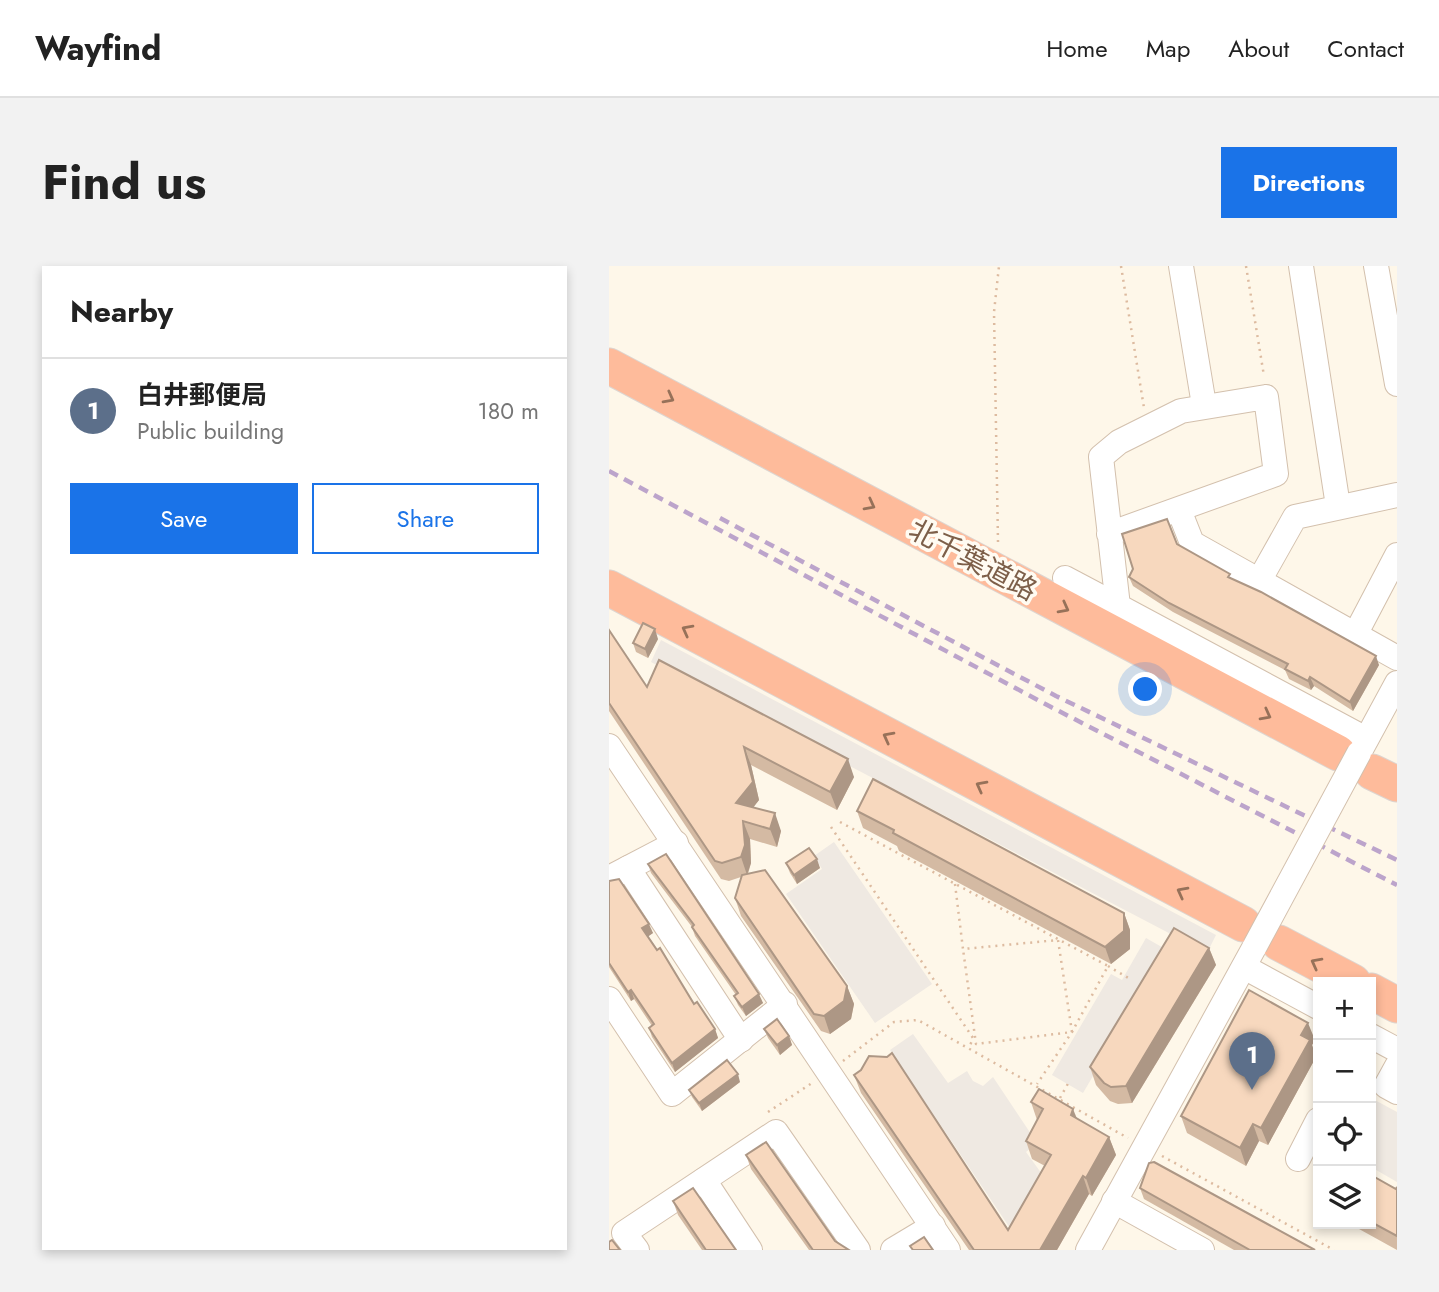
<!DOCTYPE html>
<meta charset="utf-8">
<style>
:root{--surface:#fff;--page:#f2f2f2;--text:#222;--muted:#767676;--line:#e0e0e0;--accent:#1a73e8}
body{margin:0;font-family:Jost,"Noto Sans JP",sans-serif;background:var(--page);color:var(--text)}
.controls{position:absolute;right:21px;bottom:21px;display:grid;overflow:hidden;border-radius:0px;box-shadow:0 4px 10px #0003}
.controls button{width:63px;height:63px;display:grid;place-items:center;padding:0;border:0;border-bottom:2px solid var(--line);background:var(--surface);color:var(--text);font:35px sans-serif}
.you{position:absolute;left:537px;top:424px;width:24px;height:24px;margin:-18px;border:5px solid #fff;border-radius:50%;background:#1a73e8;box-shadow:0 0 0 10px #1a73e833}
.badge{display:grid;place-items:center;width:46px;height:46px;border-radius:50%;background:var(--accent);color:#fff;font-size:23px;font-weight:700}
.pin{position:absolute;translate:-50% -58px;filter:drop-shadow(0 2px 4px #0008)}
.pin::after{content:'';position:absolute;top:37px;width:24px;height:21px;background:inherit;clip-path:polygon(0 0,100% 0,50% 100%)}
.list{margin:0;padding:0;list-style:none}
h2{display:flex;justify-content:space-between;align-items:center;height:91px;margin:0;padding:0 28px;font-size:30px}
h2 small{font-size:23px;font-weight:400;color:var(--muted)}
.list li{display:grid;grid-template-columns:46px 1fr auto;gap:21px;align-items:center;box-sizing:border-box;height:105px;padding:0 28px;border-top:2px solid var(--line)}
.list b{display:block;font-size:26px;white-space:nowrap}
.list p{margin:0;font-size:23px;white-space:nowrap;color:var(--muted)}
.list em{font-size:23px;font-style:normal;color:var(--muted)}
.actions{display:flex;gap:14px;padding:21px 28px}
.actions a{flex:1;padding:16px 0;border:2px solid var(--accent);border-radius:0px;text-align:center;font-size:24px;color:var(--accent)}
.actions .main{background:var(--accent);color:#fff}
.icon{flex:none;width:38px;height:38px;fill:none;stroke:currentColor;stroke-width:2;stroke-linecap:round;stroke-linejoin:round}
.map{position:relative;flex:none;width:788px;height:984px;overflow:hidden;border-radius:0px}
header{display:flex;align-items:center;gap:42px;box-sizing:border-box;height:98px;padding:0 35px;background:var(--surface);border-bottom:2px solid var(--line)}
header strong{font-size:33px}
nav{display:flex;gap:38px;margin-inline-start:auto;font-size:24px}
.intro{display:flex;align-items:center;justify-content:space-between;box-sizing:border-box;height:168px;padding:0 42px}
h1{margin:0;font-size:49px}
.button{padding:18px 32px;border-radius:0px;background:var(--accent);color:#fff;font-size:24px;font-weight:700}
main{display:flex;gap:42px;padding:0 42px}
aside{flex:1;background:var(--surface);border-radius:0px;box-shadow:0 4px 10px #0003}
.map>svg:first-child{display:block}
</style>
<header>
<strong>Wayfind</strong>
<nav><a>Home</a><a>Map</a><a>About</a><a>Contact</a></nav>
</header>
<div class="intro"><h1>Find us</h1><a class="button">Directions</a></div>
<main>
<aside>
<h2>Nearby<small></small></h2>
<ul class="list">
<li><span class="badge" style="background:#5c6f8a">1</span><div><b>白井郵便局</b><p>Public building</p></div><em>180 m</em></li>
</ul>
<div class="actions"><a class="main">Save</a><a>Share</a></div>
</aside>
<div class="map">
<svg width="788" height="984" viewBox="0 0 788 984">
<rect width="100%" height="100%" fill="#fef7e9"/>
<g fill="#efe9e2">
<polygon points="52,374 607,669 598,687 42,396"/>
<polygon points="225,576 323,718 266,757 177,628 213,603 205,590"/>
<polygon points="537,672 558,684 474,827 443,809 502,708 513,714"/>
<polygon points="304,768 339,817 358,805 364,815 374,820 384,811 428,877 417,886 438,915 405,968 281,784"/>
<polygon points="762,832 788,846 788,916 762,901"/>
</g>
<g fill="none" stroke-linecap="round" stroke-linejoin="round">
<g stroke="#d3c0ad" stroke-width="26">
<g id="minor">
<polyline points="572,0 595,139"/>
<polyline points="692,0 729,240"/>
<polyline points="767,0 788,118"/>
<polyline points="570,244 583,277 788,392"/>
<polyline points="500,268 667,208 657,131 572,145 510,176 492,191 509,340 757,473"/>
<polyline points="456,312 509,340"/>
<polyline points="650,315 686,251 788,229"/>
<polyline points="746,369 788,289"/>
<polyline points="0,480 339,984"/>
<polyline points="750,487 788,417"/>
<polyline points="19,602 132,774"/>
<polyline points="0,612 67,577"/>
<polyline points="635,701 709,741"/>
<polyline points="0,733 63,828 176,738"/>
<polyline points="762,770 788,784"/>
<polyline points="788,800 777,820 788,826"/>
<polyline points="689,893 709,854"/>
<polyline points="95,914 141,984"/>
<polyline points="505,935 593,984"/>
<polyline points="28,984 15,967 167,866 249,984"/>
<polyline points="284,984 324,960"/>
<polyline points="479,984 646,680"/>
</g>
</g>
<g stroke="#ddd5d0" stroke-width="37">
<g id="highway">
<polyline points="0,100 729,487"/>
<polyline points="0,322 634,658"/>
<polyline points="763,506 788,518"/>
<polyline points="670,677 744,716"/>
<polyline points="762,725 788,739"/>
</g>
</g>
<g stroke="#ddbba0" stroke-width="2.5" stroke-dasharray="2 5" stroke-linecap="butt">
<polyline points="512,0 535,142"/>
<polyline points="637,0 655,110"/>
<polyline points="389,276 385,46 390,0"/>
<polyline points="231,556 499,700 463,766 428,818"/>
<polyline points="222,561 364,772 360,782"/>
<polyline points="346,618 354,683 449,674 463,766 367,778 354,683"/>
<polyline points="499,700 521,713"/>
<polyline points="234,795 285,756 309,754 519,872"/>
<polyline points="451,832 461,814"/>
<polyline points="159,846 203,817"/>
<polyline points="553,890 725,984"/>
</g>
<use href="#minor" stroke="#fff" stroke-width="24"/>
<use href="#highway" stroke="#febb9b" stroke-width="35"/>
<g stroke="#bca4cb" stroke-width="4.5" stroke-dasharray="10 7" stroke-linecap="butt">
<polyline points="0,205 442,441 788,619"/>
<polyline points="111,252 447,430 788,594"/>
</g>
<g stroke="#d3c0ad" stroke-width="26" stroke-linecap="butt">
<polyline id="minor-bridge" points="646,680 750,487"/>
</g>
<use href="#minor-bridge" stroke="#fff" stroke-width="24"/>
</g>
<g fill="#d4baa3">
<polygon points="568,278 623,313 770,399 744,445 705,420 702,424 680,413 676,404 564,346 524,320 520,311"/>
<polygon points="0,364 38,421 245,511 228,544 142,499 150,534 144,541 172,565 168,581 141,573 142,597 139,608 238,720 245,738 242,753 221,768 212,765 132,650 126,632 132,611 120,615 112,613 0,445"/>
<polygon points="49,373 39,392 27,386 24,377"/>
<polygon points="248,545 515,647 521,664 521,683 502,698 290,585 288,580 254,562"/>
<polygon points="177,597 211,602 188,618 181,607"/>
<polygon points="39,598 154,737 137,750 129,739 125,730 127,729 86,670 83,661 42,607"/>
<polygon points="0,615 44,667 39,670 85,738 106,763 109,772 66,806 43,771 40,762 43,760 25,733 22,735 0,701"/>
<polygon points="600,682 607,699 523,837 509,838 501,835 487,819 481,801"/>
<polygon points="155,763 180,770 183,779 171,789 159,772"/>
<polygon points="706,774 703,779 707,791 659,879 650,875 637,900 578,867 572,850"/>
<polygon points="245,809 399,964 436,900 423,893 417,875 428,854 422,836 468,853 500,871 507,889 483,930 480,928 448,984 360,984 252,827"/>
<polygon points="131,816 93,845 83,831 80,824"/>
<polygon points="137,889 226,975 240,984 200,984 142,903"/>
<polygon points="762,909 787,923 788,921 788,984 741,958 762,958"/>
<polygon points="531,922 706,984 625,984 535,933"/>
<polygon points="64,935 127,984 93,984 69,949"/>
</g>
<g fill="#ad9785">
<polygon points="46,363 49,373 39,392 36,383"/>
<polygon points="767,390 770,399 744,445 741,436"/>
<polygon points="701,411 705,420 702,424 699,415"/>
<polygon points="135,481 142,499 150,534 134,555 127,537"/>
<polygon points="239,493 245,511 228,544 221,526"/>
<polygon points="166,547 172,565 168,581 161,563"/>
<polygon points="134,555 141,573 142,597 138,609 132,591"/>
<polygon points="208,593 211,602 188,618 185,609"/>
<polygon points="515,647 521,664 521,683 502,698 496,681"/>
<polygon points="40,658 44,667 37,672 33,662"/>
<polygon points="600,682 607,699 523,837 517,820"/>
<polygon points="238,720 245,738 242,753 221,768 215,750"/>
<polygon points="22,724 25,733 22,735 19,726"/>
<polygon points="150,728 154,737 137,750 133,741"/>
<polygon points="699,757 706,774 703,779 707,791 659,879 652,862 692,769"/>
<polygon points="106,763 109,772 66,806 63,797"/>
<polygon points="180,770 183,779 171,789 168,779"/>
<polygon points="129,808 131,816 93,845 90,837"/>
<polygon points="464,843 471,860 462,849"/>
<polygon points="644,858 650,875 637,900 631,882"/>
<polygon points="500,871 507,889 483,930 477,912"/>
<polygon points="474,910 480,928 448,984 431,984"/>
</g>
<g fill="#f7d8be" stroke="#ad9785" stroke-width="2">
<polygon points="558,253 568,278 621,308 619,311 652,326 767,390 741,436 701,411 699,415 676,403 679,398 560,337 520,311 524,303 513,268"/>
<polygon points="34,357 46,363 36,383 24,377"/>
<polygon points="0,364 38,421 50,394 239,493 221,526 135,481 144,516 127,537 166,547 161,563 134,555 136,579 132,591 113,597 106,595 0,437"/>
<polygon points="264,513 515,647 515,665 496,681 284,567 285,564 248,545"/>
<polygon points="200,582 208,593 185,609 177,597"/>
<polygon points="57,588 150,728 133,741 125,730 129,727 83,661 85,659 39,598"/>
<polygon points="156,604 238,720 235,735 215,750 205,748 126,632 133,609"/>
<polygon points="10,613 40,658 33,662 48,684 51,682 85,738 88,736 106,763 63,797 40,762 45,758 22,724 19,726 0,697 0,615"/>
<polygon points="565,662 600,682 517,820 502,821 495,817 481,801"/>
<polygon points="640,724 699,757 692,769 701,774 652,862 644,858 631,882 572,850"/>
<polygon points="168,753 180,770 168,779 155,763"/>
<polygon points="283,787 399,964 442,889 417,875 434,843 422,836 430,823 464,843 462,849 500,871 477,912 474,910 431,984 365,984 245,809 252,804 260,790 278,791"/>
<polygon points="118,794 129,808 90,837 80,824"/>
<polygon points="157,876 226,975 240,984 204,984 137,889"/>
<polygon points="545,896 706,984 641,984 531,922 540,897"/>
<polygon points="762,909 787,923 788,921 788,970 762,956"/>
<polygon points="84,922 127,984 97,984 64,935"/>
<polygon points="315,971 324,984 304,984 301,980"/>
<polygon points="3,974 11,984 0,984 0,976"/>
</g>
<defs><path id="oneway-chevron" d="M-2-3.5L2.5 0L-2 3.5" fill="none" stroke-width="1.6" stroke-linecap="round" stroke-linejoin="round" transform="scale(1.75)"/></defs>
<g stroke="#977159">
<use href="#oneway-chevron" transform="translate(60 132) rotate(28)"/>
<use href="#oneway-chevron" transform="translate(261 239) rotate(28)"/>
<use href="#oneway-chevron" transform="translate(455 342) rotate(28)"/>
<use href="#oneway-chevron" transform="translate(78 364) rotate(-152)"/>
<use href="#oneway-chevron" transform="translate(657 449) rotate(28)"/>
<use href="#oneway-chevron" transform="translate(279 471) rotate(-152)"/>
<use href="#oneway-chevron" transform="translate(372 520) rotate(-152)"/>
<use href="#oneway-chevron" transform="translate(573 626) rotate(-152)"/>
<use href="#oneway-chevron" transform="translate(707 697) rotate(-152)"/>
</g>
<g text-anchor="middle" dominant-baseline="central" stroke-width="7" stroke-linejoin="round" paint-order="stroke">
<g font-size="28" fill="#7d5f49" stroke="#fffbf2">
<text transform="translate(364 294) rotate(28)">北千葉道路</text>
</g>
</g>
</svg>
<div class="controls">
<button>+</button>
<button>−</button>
<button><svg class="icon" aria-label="locate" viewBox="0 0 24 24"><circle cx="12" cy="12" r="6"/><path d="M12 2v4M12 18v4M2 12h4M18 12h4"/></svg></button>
<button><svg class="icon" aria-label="layers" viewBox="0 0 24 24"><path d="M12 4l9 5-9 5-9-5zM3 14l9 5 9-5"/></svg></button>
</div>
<div class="you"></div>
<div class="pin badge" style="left:643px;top:824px;background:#5c6f8a">1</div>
</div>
</main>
